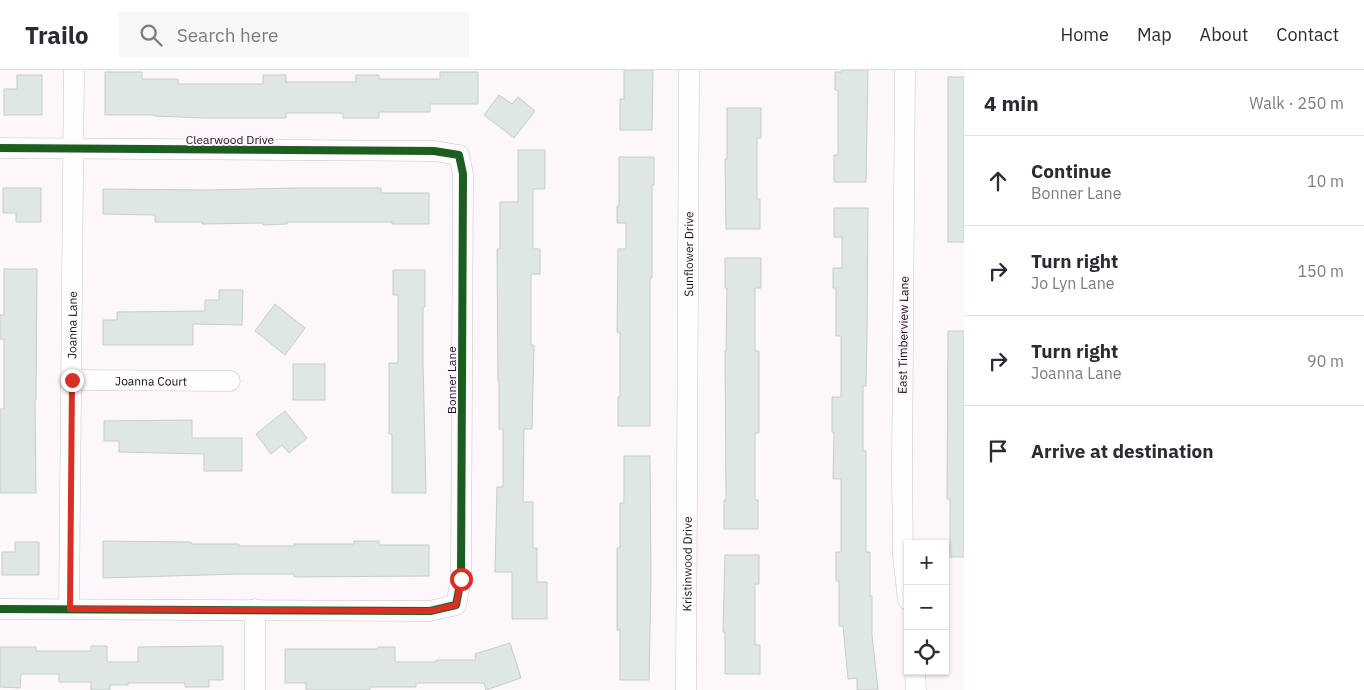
<!DOCTYPE html>
<meta charset="utf-8">
<style>
:root{--surface:#fff;--page:#f7f7f7;--text:#2b2b33;--muted:#7c7c81;--line:#e1e1e2}
body{margin:0;font-family:"IBM Plex Sans",sans-serif;background:var(--page);color:var(--text)}
.controls{position:absolute;right:15px;bottom:15px;display:grid;overflow:hidden;border-radius:0px;box-shadow:0 1px 4px #0004}
.controls button{width:45px;height:45px;display:grid;place-items:center;padding:0;border:0;border-bottom:1px solid var(--line);background:var(--surface);color:var(--text);font:25px sans-serif}
.stop{position:absolute;width:15px;height:15px;margin:-11px;border:4px solid #d93025;border-radius:50%;background:#fff}
.stop.end{background:#d93025;border-color:#fff;box-shadow:0 1px 5px #0008}
.list{margin:0;padding:0;list-style:none}
h2{display:flex;justify-content:space-between;align-items:center;height:65px;margin:0;padding:0 20px;font-size:21px}
h2 small{font-size:16px;font-weight:400;color:var(--muted)}
.list li{display:grid;grid-template-columns:32px 1fr auto;gap:15px;align-items:center;box-sizing:border-box;height:90px;padding:0 20px;border-top:1px solid var(--line)}
.list b{display:block;font-size:19px;white-space:nowrap}
.list p{margin:0;font-size:16px;white-space:nowrap;color:var(--muted)}
.list em{font-size:16px;font-style:normal;color:var(--muted)}
.icon{flex:none;width:28px;height:28px;fill:none;stroke:currentColor;stroke-width:2;stroke-linecap:round;stroke-linejoin:round}
.map{position:relative;flex:none;width:964px;height:620px;overflow:hidden}
header{display:flex;align-items:center;gap:30px;box-sizing:border-box;height:70px;padding:0 25px;background:var(--surface);border-bottom:1px solid var(--line)}
header strong{font-size:24px}
nav{display:flex;gap:28px;margin-inline-start:auto;font-size:18px}
.search{width:350px;height:45px;background:var(--page);display:flex;align-items:center;gap:12px;box-sizing:border-box;padding:0 18px;border-radius:0px;color:var(--muted);font-size:19px}
main{display:flex}
aside{flex:1;background:var(--surface)}
.map>svg:first-child{display:block}
</style>
<header>
<strong>Trailo</strong>
<div class="search"><svg class="icon" aria-label="search" viewBox="0 0 24 24"><circle cx="10" cy="10" r="6"/><path d="M15 15l6 6"/></svg>Search here</div>
<nav><a>Home</a><a>Map</a><a>About</a><a>Contact</a></nav>
</header>
<main>
<div class="map">
<svg width="964" height="620" viewBox="0 0 964 620">
<rect width="100%" height="100%" fill="#fcf7fb"/>
<g fill="#dee7e4" stroke="#c8cccc">
<polygon points="624,0 653,0 652,60 620,60 620,29 624,29"/>
<polygon points="842,0 868,0 866,112 834,112 834,85 838,85 838,20 835,20 835,2 842,2"/>
<polygon points="105,2 142,2 142,9 178,9 178,14 263,14 263,5 286,5 286,12 356,12 356,5 379,5 379,9 440,9 440,2 478,2 478,34 430,34 430,42 379,42 379,48 343,48 343,43 286,43 286,48 203,48 154,46 154,45 105,45"/>
<polygon points="17,5 42,5 42,45 4,45 4,19 17,19"/>
<rect x="948" y="7" width="16" height="165"/>
<polygon points="499,25 512,34 518,27 535,41 514,68 484,45"/>
<polygon points="727,38 761,38 761,68 757,68 757,129 760,129 760,159 726,159 725,89 727,89"/>
<polygon points="518,80 545,80 545,119 533,119 533,179 540,179 540,204 531,204 531,275 534,275 532,359 524,359 523,432 533,432 533,478 537,478 537,512 547,512 547,549 512,549 512,502 495,502 497,417 503,417 503,359 499,359 499,312 498,312 497,179 500,179 500,132 518,132"/>
<polygon points="619,87 654,87 654,115 652,115 652,208 650,208 650,356 618,356 618,327 620,327 620,262 617,262 618,179 626,179 626,153 617,153 617,136 619,136"/>
<polygon points="3,118 41,118 41,152 16,152 16,143 3,143"/>
<polygon points="295,118 381,118 381,123 429,123 429,154 392,154 392,152 287,152 287,154 263,155 263,153 202,154 202,152 155,152 155,145 103,144 103,119 206,120"/>
<polygon points="834,138 868,138 867,266 866,316 863,316 863,381 866,381 866,482 870,482 870,526 872,526 872,565 878,620 857,620 857,608 848,609 843,556 839,556 839,511 836,511 836,482 841,482 841,409 833,409 834,362 832,362 832,327 841,327 841,266 836,266 836,218 833,218 833,198 842,198 842,167 834,167"/>
<polygon points="725,188 761,188 761,218 755,218 755,281 759,281 759,363 755,363 755,430 758,430 758,459 724,459 724,430 726,430 725,281 726,281 727,218 725,218"/>
<polygon points="4,199 37,199 36,330 35,330 36,423 0,423 0,339 4,339 4,269 0,269 0,245 4,245"/>
<polygon points="393,200 425,200 425,237 423,237 423,293 426,423 392,423 392,364 389,364 389,293 398,293 398,225 393,225"/>
<polygon points="219,220 243,220 242,255 193,254 193,275 103,275 103,250 117,250 117,242 205,241 205,230 219,230"/>
<polygon points="275,234 305,258 285,285 255,261"/>
<polygon points="948,261 964,261 964,487 950,487 950,429 947,429"/>
<rect x="293" y="294" width="32" height="36"/>
<polygon points="285,341 307,368 289,383 282,375 271,384 256,364"/>
<polygon points="192,350 192,368 242,368 242,401 204,401 204,384 119,382 119,371 104,371 104,351"/>
<polygon points="624,386 650,386 651,507 649,610 620,610 620,560 617,560 617,478 620,478 620,433 624,433"/>
<polygon points="103,471 191,472 191,474 239,474 239,476 294,476 294,474 354,474 354,471 379,471 379,475 429,475 429,506 294,507 294,504 239,504 103,508"/>
<polygon points="15,472 39,472 39,505 2,505 2,482 15,482"/>
<polygon points="725,485 759,485 759,514 755,514 755,575 760,575 760,604 725,604 725,562 723,562"/>
<polygon points="510,573 521,608 486,620 484,613 416,613 416,617 370,617 370,620 306,620 306,613 285,613 285,579 378,579 378,577 395,577 395,592 436,592 436,590 476,590 475,584"/>
<polygon points="91,576 107,576 107,592 138,592 138,577 223,576 223,610 209,610 209,617 185,617 185,613 128,613 128,615 110,615 110,620 91,620 91,612 59,612 59,604 21,604 20,618 0,617 0,577 36,577 36,581 91,581"/>
</g>
<g fill="none" stroke-linecap="round" stroke-linejoin="round">
<g stroke="#cac3c9" stroke-width="21">
<g id="minor">
<polyline points="905,0 902,401 903,485 908,530"/>
<polyline points="0,78 434,81 459,85 463,104 461,509 456,535 430,541 0,539"/>
<path id="s1" d="M72,310L230,311"/>
<path id="s2" d="M69,539L74,0"/>
<polyline points="915,601 916,620"/>
<polyline points="255,620 255,539"/>
<path id="s3" d="M686,620L689,0"/>
</g>
</g>
<use href="#minor" stroke="#fffefe" stroke-width="20"/>
<g stroke="#fff4fc" stroke-width="11">
<polyline id="cycleway" points="0,78 434,81 459,85 463,104 461,509 456,535 430,541 0,539"/>
</g>
<use href="#cycleway" stroke="#1b5e20" stroke-width="8"/>
</g>
<g fill="none" stroke-linecap="round" stroke-linejoin="round">
<polyline stroke="#d93025" stroke-width="6" points="72,310 70,539 430,541 456,535 461,509"/>
</g>
<g text-anchor="middle" dominant-baseline="central" stroke-width="4" stroke-linejoin="round" paint-order="stroke">
<g font-size="12" fill="#1a1118" stroke="#fff4fc">
<text x="230" y="69">Clearwood Drive</text>
<text stroke="none"><textPath href="#s3" startOffset="436">Sunflower Drive</textPath></text>
<text stroke="none"><textPath href="#s2" startOffset="284">Joanna Lane</textPath></text>
<text transform="translate(903 265) rotate(-89)">East Timberview Lane</text>
<text stroke="none"><textPath href="#s1" startOffset="79">Joanna Court</textPath></text>
<text transform="translate(451 310) rotate(-90)">Bonner Lane</text>
<text stroke="none"><textPath href="#s3" startOffset="126">Kristinwood Drive</textPath></text>
</g>
</g>
</svg>
<div class="controls">
<button>+</button>
<button>−</button>
<button><svg class="icon" aria-label="locate" viewBox="0 0 24 24"><circle cx="12" cy="12" r="6"/><path d="M12 2v4M12 18v4M2 12h4M18 12h4"/></svg></button>
</div>
<div class="stop" style="left:461px;top:509px"></div>
<div class="stop end" style="left:72px;top:310px"></div>
</div>
<aside>
<h2>4 min<small>Walk · 250 m</small></h2>
<ul class="list">
<li><svg class="icon" aria-label="ahead" viewBox="0 0 24 24"><path d="M12 20V5M6 11l6-6 6 6"/></svg><div><b>Continue</b><p>Bonner Lane</p></div><em>10 m</em></li>
<li><svg class="icon" aria-label="right" viewBox="0 0 24 24"><path d="M7 20v-9h11M14 6l5 5-5 5"/></svg><div><b>Turn right</b><p>Jo Lyn Lane</p></div><em>150 m</em></li>
<li><svg class="icon" aria-label="right" viewBox="0 0 24 24"><path d="M7 20v-9h11M14 6l5 5-5 5"/></svg><div><b>Turn right</b><p>Joanna Lane</p></div><em>90 m</em></li>
<li><svg class="icon" aria-label="arrive" viewBox="0 0 24 24"><path d="M6 21V4h12l-3 4 3 4H6"/></svg><div><b>Arrive at destination</b></div></li>
</ul>
</aside>
</main>
